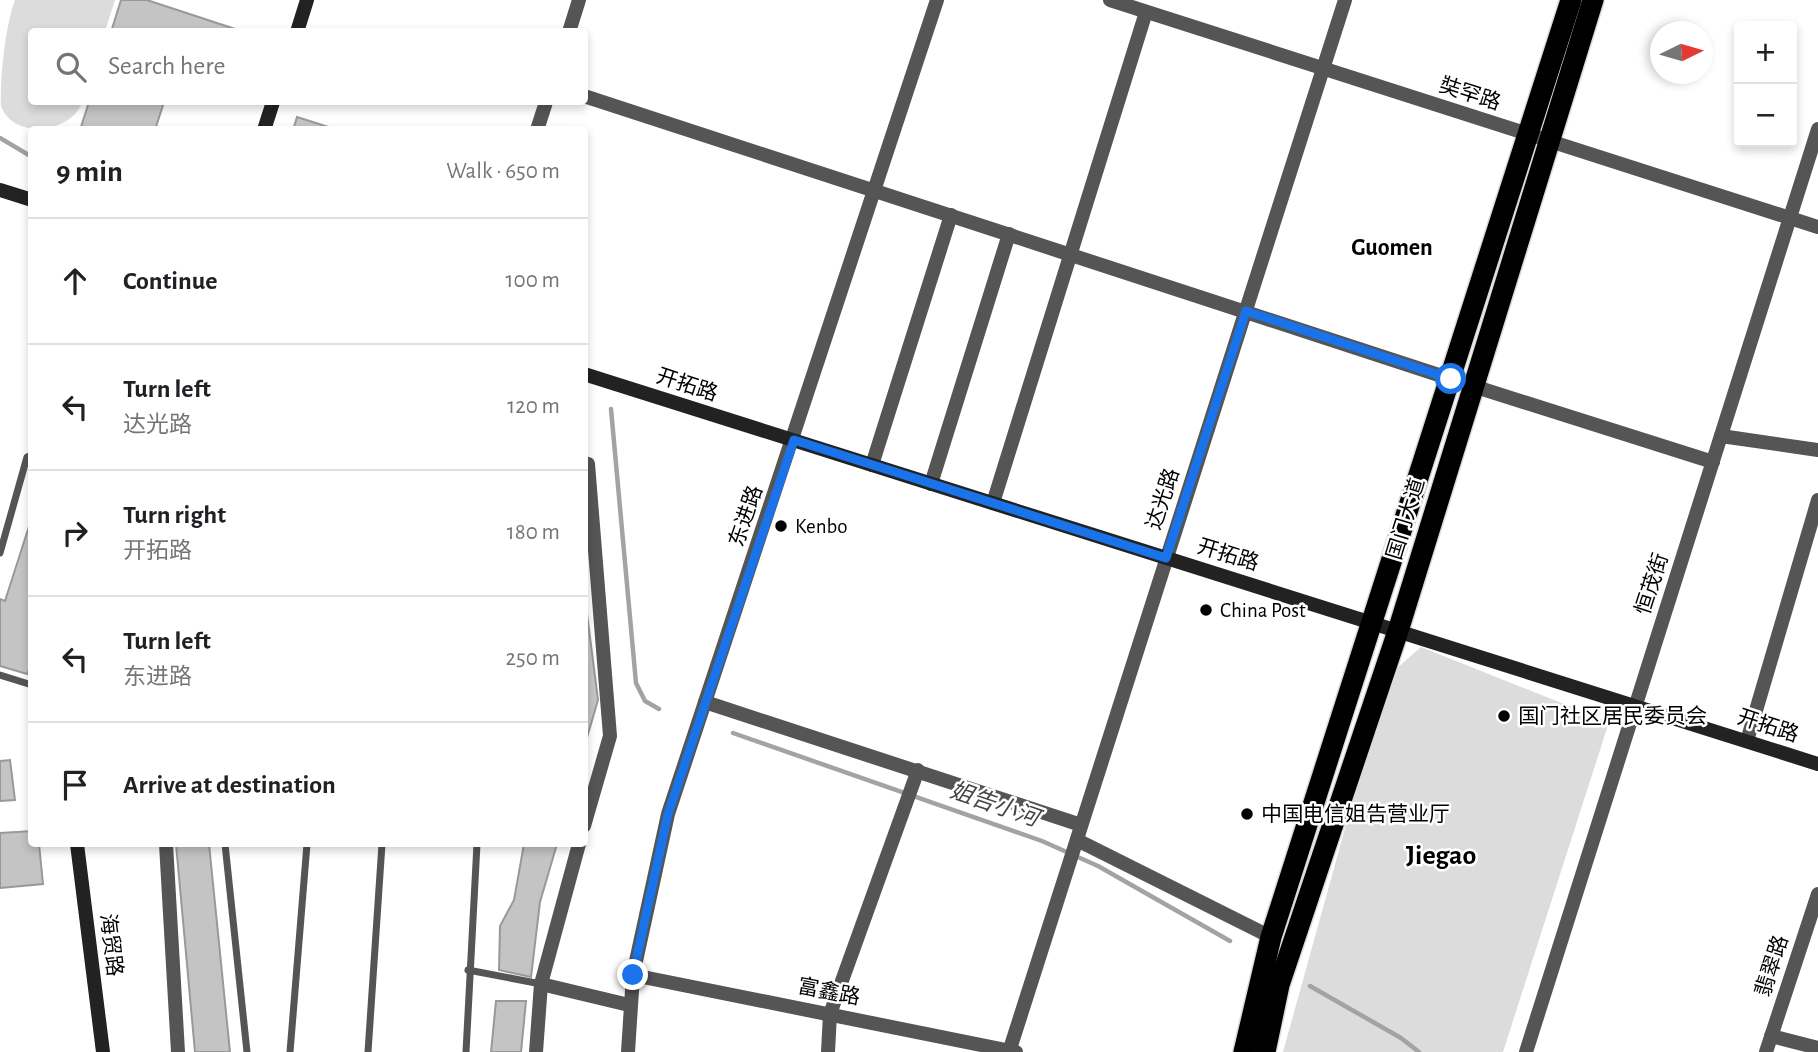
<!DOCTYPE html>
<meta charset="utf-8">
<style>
:root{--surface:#fff;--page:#f6f6f6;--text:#202124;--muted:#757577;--line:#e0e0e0}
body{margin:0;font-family:"Alegreya Sans","Noto Sans SC",sans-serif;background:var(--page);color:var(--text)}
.controls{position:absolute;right:21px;top:21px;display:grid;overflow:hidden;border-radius:7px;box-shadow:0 4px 10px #0003}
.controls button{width:63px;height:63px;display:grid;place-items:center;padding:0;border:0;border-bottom:2px solid var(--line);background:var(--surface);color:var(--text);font:35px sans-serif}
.compass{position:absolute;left:1650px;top:21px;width:63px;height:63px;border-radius:50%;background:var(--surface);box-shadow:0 4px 10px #0003;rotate:85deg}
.stop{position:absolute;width:21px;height:21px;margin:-16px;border:5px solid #1a73e8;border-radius:50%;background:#fff}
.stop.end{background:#1a73e8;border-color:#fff;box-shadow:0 2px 7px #0008}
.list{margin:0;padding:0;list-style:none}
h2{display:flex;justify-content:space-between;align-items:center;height:91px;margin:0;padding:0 28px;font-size:30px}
h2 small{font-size:23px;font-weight:400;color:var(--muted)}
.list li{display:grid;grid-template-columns:46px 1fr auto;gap:21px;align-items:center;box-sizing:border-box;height:126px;padding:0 28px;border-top:2px solid var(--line)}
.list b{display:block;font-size:26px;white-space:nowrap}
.list p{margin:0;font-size:23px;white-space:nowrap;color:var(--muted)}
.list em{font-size:23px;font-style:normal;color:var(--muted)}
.icon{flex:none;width:38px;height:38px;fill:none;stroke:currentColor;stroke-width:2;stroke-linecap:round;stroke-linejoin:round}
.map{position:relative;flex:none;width:1818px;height:1052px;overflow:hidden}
.search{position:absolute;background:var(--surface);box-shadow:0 4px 10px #0003;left:28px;top:28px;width:560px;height:77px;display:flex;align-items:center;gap:18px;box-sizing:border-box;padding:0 24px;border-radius:7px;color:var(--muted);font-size:26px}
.panel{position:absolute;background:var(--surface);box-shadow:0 4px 10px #0003;left:28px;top:126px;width:560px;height:721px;border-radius:7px}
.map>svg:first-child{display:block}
</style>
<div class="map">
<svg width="1818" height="1052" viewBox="0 0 1818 1052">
<rect width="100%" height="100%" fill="#fff"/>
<g fill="#dcdcdc">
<path d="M15,0H115L105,31L32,32V102H82C72,133 14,141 1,106C0,78 5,27 15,0Z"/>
<polygon points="1421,647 1609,722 1503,1052 1283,1052 1387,677"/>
</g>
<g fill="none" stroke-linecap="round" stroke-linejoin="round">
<g stroke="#a3a3a3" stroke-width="4.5">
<polyline points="0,138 32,157"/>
<polyline points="611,409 636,683 645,701 659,709"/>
<polyline points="733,733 1042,841 1098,866 1230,941"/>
<polyline points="1310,986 1401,1038 1419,1052"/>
</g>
</g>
<g fill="#c4c4c4" stroke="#999" stroke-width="2">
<polygon points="121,0 147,0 235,29 234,32 111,32"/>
<polygon points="89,102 164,102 155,130 80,130"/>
<polygon points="297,117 338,130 293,130"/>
<polygon points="32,517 32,661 27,674 0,666 0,599 5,601"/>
<polygon points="584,590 598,700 584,748"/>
<polygon points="10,760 15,800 0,801 0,761"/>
<polygon points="32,831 32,844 39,844 43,884 0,888 0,833"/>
<polygon points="176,844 209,844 230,1052 195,1052"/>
<polygon points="524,844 557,844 540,902 531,977 499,970 500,926 514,900"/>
<polygon points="496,1001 526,1001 521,1052 491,1052"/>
</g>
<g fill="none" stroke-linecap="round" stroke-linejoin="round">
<g stroke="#dbdbdb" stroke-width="24">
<g id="highway">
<polyline points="1244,1052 1271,937 1571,0"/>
<polyline points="1265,1052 1279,985 1398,631 1593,0"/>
</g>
</g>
<g stroke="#555" stroke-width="7">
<polyline points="0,553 27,457 32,455"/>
<polyline points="0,675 32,685"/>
<polyline points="225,844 247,1052"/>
<polyline points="468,970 541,984"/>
<polyline points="290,1052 307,844"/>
<polyline points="368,1052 382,844"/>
<polyline points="466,1052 477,844"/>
</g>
<g stroke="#555" stroke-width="14">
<polyline points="1110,0 1818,227"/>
<polyline points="569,32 579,0"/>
<polyline points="584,96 1451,379"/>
<polyline points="537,130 546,102"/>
<polyline points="1473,386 1713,462"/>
<polyline points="1721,436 1818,450"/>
<polyline points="584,463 588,464 610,736 584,826"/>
<polyline points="872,465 951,215"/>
<polyline points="931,484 1009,234"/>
<polyline points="993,503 1146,12"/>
<polyline points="705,702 1081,825"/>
<polyline points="1747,741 1818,500"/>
<polyline points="1077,840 1271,937"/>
<polyline points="166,844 178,1052"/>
<polyline points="633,975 1016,1052"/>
<polyline points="541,984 629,1005"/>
<polyline points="1771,1036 1818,1048"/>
<polyline points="536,1052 541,984 579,844"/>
<polyline points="628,1052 633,975 668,814 937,0"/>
<polyline points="828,1052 830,1014 918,770"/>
<polyline points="1009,1052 1345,0"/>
<polyline points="1526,1052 1818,129"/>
<polyline points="1766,1052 1818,894"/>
</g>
<g stroke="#222" stroke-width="14">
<polyline points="297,32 307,0"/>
<polyline points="264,130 273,102"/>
<polyline points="0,190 32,200"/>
<polyline points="584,374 1818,764"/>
<polyline points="77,844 103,1052"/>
</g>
<use href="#highway" stroke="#000" stroke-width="21"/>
</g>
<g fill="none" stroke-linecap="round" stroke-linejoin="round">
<polyline stroke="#1a73e8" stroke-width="9" points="633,975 668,814 794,440 1166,558 1246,311 1451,379"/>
</g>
<g fill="#000" stroke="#fff" stroke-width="2.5">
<circle cx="781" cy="526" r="7"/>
<circle cx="1206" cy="610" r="7"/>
<circle cx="1504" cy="716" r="7"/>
<circle cx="1247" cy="814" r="7"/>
</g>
<g text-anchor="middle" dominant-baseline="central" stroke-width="5" stroke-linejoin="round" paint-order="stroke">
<g font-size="21" fill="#000" stroke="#fff">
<text transform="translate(1470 94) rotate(18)">奘罕路</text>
<text transform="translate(687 385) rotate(18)">开拓路</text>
<text transform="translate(1163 499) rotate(-72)">达光路</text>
<text transform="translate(746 516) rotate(-71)">东进路</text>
<text transform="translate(1406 519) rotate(-73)">国门大道</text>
<text transform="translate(1228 555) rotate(17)">开拓路</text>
<text transform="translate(1652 584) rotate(-72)">恒茂街</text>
<text transform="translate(1768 726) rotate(18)">开拓路</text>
<text transform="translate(111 945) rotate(83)">海贸路</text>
<text transform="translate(1772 966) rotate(-72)">翡翠路</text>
<text transform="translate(829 992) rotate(11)">富鑫路</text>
</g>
<g font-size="21" fill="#000" stroke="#fff" text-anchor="start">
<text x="795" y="526">Kenbo</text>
<text x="1220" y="610">China Post</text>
<text x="1518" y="716">国门社区居民委员会</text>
<text x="1261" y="814">中国电信姐告营业厅</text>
</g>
<g font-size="23" font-style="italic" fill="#444" stroke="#fff">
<text transform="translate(994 805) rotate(19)">姐告小河</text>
</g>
<g font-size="24" font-weight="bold" fill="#000" stroke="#fff">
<text x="1392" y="248">Guomen</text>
</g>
<g font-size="28" font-weight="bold" fill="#000" stroke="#fff">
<text x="1441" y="856">Jiegao</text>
</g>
</g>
</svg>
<div class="controls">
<button>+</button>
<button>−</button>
</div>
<svg class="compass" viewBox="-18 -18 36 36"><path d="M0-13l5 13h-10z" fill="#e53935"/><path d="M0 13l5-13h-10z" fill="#757577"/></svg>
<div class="stop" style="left:1451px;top:379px"></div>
<div class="stop end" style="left:633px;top:975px"></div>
<div class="search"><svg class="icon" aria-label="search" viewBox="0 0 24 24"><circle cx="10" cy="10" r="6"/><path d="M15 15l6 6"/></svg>Search here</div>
<section class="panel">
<h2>9 min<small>Walk · 650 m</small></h2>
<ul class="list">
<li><svg class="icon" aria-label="ahead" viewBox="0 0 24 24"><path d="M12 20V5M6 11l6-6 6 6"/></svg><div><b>Continue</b></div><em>100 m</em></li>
<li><svg class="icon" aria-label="left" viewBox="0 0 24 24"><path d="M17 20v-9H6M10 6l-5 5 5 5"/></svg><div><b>Turn left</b><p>达光路</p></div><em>120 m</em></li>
<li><svg class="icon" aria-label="right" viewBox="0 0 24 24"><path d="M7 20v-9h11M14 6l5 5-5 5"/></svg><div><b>Turn right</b><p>开拓路</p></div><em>180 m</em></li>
<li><svg class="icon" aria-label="left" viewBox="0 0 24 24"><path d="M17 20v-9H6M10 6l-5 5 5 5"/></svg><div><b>Turn left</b><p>东进路</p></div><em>250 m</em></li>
<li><svg class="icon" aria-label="arrive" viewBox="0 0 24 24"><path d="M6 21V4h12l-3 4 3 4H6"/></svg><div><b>Arrive at destination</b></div></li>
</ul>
</section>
</div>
